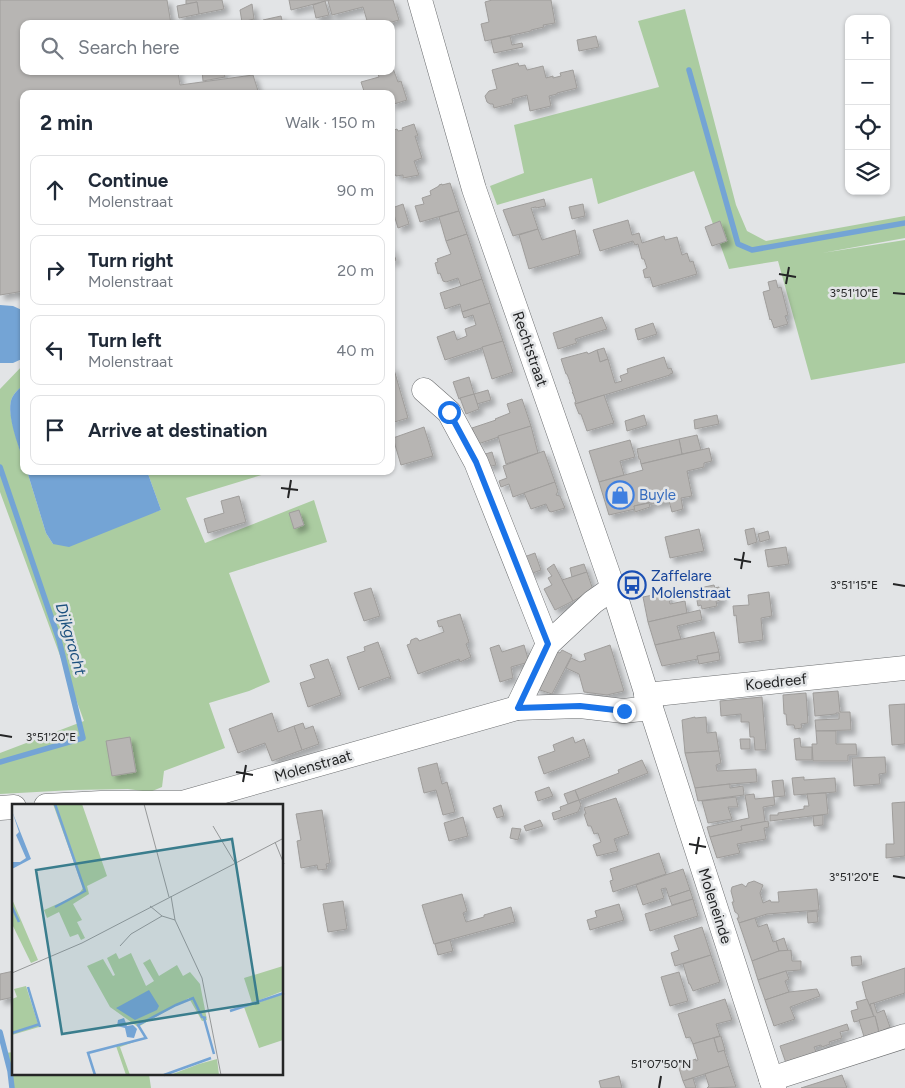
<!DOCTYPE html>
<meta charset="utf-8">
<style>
:root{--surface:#fff;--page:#f2f2f3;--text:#1f2937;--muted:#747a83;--line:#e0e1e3}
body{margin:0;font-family:Figtree,sans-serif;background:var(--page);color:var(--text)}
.controls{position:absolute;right:15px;top:15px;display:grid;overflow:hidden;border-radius:10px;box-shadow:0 1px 4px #0004}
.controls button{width:45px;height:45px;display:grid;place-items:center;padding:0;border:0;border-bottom:1px solid var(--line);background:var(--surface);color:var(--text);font:25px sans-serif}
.stop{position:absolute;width:15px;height:15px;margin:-11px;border:4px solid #1a73e8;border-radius:50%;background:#fff}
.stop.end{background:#1a73e8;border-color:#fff;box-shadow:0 1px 5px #0008}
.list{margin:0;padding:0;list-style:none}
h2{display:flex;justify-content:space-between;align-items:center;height:65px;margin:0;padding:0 20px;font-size:21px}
h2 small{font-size:16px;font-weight:400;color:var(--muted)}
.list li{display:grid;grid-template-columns:32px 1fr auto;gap:15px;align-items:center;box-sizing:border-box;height:70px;margin:0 10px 10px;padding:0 10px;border:1px solid var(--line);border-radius:10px}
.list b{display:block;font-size:19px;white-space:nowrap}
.list p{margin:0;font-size:16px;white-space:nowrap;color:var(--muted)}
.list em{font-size:16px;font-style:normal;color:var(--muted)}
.icon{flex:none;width:28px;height:28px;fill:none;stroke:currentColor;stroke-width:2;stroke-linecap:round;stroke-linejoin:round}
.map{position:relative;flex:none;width:905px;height:1088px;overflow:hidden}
.search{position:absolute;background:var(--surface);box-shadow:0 1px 4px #0004;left:20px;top:20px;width:375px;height:55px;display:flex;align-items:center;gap:12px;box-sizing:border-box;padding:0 18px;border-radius:10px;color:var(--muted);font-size:19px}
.panel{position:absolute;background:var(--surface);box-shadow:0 1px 4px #0004;left:20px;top:90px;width:375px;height:385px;border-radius:10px}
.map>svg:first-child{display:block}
</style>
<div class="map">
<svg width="905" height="1088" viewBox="0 0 905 1088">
<defs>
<filter id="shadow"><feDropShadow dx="4.5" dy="4.5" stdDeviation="2.5" flood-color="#0004"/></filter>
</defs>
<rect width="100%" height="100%" fill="#e2e4e6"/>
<g fill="#abcca1">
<polygon points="685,9 736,205 747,231 766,241 905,216 905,238 822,253 905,240 905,363 811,380 778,261 729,269 694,171 598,204 592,178 497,205 490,186 524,173 514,125 659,87 638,21"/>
<path d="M24,364V384C20,388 15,392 13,396C3,412 24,452 24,471H27L46,533L53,544L161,510L147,471H275L186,498L205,543L314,500L327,542L229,573L270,682L249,691L209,703L225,748L164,771L162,787L150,792L128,789L73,790L0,794V753L84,721L0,492V389Z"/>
<polygon points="14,1052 14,1074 149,1074 151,1088 12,1088 5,1053"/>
</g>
<g fill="#74a4d5">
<polygon points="0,305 13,306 24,311 24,358 13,363 0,363"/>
<path d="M24,384V462C19,448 4,409 13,396C15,392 20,388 24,384Z"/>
<polygon points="27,471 147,471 161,510 69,547 53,544 46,533"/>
</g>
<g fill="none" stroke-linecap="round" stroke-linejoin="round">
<g stroke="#74a4d5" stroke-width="5.5">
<polyline points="689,70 738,244 752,250 905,223"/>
<polyline points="0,467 59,640 83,738 0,762"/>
<polyline points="0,1032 10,1071 12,1088"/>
</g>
</g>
<g fill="#b7b5b3" stroke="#9f9d9b" filter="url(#shadow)">
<polygon points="0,0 167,0 171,24 24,24 24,71 178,71 180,85 253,75 259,94 24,94 24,291 0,295"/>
<polygon points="186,0 222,0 224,9 199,14 197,2 186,4"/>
<polygon points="289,0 330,0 291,10"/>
<polygon points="330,0 393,0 399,20 385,24 368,24 363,7 332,15 328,1"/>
<polygon points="492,0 551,0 555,23 543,25 544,27 531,30 531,31 485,41 481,24 489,22 485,2"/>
<polygon points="325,1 329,15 316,18 313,5"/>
<polygon points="197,2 199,14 179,18 177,6"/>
<polygon points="252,4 254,19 242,22 240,10"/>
<polygon points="281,16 283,24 264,24 263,20"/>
<polygon points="510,36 512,45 522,43 523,47 494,53 491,40"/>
<polygon points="596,36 599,47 579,51 577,40"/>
<polygon points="391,63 398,82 401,81 407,100 391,105 391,94 365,94 361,82 379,77 377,71 391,71"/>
<polygon points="518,63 519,66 525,65 527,70 543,66 546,78 553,76 553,78 561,76 560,73 573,70 577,88 557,93 557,94 549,96 551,106 530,111 527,95 512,99 513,103 494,108 493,104 490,104 487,102 485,96 489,91 497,89 492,70"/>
<polygon points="202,71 224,71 225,77 203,81"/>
<polygon points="414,124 418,136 415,136 422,158 414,161 419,175 403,178 403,175 396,176 391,168 391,131 397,129 398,131 403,130 402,128"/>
<polygon points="450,183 459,211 420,222 415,206 424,204 422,198 431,195 430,191 439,186 439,185 442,184 442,185"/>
<polygon points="544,199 546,206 536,208 536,207 531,208 538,229 513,236 503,210"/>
<polygon points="403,204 409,224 398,228 392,208"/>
<polygon points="583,204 585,216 572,219 569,207"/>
<polygon points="459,211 467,234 446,241 439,217"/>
<polygon points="628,220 632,235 639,233 642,243 664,236 665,240 677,237 682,255 687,253 690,262 693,261 697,274 653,287 650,277 645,278 643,270 647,268 644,259 642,259 638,244 635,245 633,241 600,251 593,230"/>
<polygon points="720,221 727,241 712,246 705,227"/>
<polygon points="538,229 542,240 575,230 580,254 529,269 519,235"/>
<polygon points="467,234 482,279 461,286 458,278 446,282 443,281 440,273 438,274 435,263 438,262 437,259 451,254 446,241"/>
<polygon points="391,246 396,260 391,262"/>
<polygon points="482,279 490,303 462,312 460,304 445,309 440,293"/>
<polygon points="776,280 778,288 781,287 788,315 785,316 788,324 774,328 771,319 770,320 763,292 770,290 768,282"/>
<polygon points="490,303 503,341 445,360 437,337 454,331 457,340 467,336 465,329 476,325 473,315 464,318 462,312"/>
<polygon points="602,317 607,329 575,339 577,343 558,349 553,333"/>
<polygon points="653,323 657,334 638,340 635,329"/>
<polygon points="503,341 513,372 492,379 482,347"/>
<polygon points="604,348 608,359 600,362 597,350"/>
<polygon points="597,350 600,362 608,359 615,383 622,381 620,376 628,373 627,369 664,357 668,369 671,368 673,373 670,374 670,375 575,404 575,402 576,402 573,393 572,393 573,392 570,383 569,383 570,382 567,374 566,374 561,359 587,352 588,354"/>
<polygon points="393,366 408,418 391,423 391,367"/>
<polygon points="469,377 474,394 459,399 453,382"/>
<polygon points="488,390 491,400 477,404 474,394"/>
<polygon points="474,394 479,409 466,414 460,398"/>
<polygon points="604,395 614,423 587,431 581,414 579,414 575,404"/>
<polygon points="522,399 531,426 478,444 472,428 496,420 495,419 510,413 507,404"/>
<polygon points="644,415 647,425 627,431 625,421"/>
<polygon points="717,415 719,424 695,429 694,420"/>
<polygon points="531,426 538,453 506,464 498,436"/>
<polygon points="424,427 433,456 401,465 393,438"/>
<polygon points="697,435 701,450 682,454 679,439"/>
<polygon points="679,439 682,454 641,464 640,459 639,459 637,449"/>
<polygon points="630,440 635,457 620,461 624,475 599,482 589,451"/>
<polygon points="709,448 712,461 704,463 704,467 687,471 692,496 681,498 683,509 672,512 669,501 652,504 651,502 634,506 635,509 609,515 599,482 643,470 641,464"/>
<polygon points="544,451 555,482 513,497 509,484 501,487 499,481 507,478 503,466"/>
<polygon points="492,452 496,465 487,467 482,455"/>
<polygon points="555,482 558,491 556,495 560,496 565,508 551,512 549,511 546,504 531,509 524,493"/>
<polygon points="239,496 246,522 208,533 204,519 224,513 221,501"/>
<polygon points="649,503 650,507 635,512 634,506"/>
<polygon points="299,510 304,525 294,529 289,513"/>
<polygon points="754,528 757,542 748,545 745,530"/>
<polygon points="699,529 704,551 670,558 665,537"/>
<polygon points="768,531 770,539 760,542 758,534"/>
<polygon points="786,547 789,564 768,567 765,550"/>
<polygon points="535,553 541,570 530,574 524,557"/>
<polygon points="554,564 573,601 555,610 544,589 552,585 548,578 552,576 547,569"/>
<polygon points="584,564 587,572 572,577 570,568"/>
<polygon points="587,572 593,590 573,601 562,580"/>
<polygon points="714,585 715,588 719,587 722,600 716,601 717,606 702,609 701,605 698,606 695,589"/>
<polygon points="371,588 380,616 364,621 354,593"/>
<polygon points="668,592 670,604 685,601 687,613 648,622 643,597"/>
<polygon points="769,592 772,616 761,618 763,640 739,643 736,615 734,616 733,606 749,605 748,595"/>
<polygon points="700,610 702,620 677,626 681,639 655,645 648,622"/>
<polygon points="460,614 469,642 466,644 471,657 460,662 459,659 418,674 407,645 410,644 411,640 416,638 418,639 419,641 444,632 442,626 439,627 437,621"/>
<polygon points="714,632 719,652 697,656 698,659 662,666 655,645"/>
<polygon points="378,642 391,678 390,679 389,677 359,688 359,690 347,657 365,651 364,647"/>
<polygon points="499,645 502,652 524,645 529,662 511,667 513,678 500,682 490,648"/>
<polygon points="610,645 624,691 607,695 584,692 579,674 566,668 571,658 580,662 586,660 584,654"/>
<polygon points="553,650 560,653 562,650 572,655 552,694 534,688"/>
<polygon points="719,652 720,660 699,664 697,656"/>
<polygon points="328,659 341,695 308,707 300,683 315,678 310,665"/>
<polygon points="838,691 840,712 850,712 851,730 816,731 815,720 839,719 839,713 836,713 836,714 815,716 813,693"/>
<polygon points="806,693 808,723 801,724 802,728 795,729 794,725 787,725 786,714 784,714 783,695"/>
<polygon points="762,697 766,750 755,750 754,737 750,737 749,722 741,722 741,714 721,716 720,701"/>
<polygon points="905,704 905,744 892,745 889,705"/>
<polygon points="272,713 278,732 294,726 302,750 272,761 265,743 238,753 229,729"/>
<polygon points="695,717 695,718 706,717 707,733 716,732 719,751 685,753 682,720"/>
<polygon points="303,723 305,729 313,726 319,744 302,750 294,726"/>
<polygon points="816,731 836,731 836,744 856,744 857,755 848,755 848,761 813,761 812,744 817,744"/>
<polygon points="130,737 136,772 112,776 106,741"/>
<polygon points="573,737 575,743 584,739 590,757 544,774 538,757 555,751 553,745"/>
<polygon points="800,738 801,747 812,747 812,760 796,760 794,739"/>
<polygon points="740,739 750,739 750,749 741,749"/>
<polygon points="719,751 721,763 716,765 717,771 756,769 757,782 730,784 695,788 685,753"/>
<polygon points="885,757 886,773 879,774 880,784 854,786 852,758"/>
<polygon points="642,760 648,773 579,800 575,790 619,773 618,770"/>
<polygon points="437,763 442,784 447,782 455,812 443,815 436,790 424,793 418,768"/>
<polygon points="804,777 804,780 835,778 836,792 794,795 792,778"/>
<polygon points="783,780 785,796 774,797 772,781"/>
<polygon points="730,784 730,788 743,786 744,795 698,801 695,788"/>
<polygon points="549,787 553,796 538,801 535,792"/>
<polygon points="575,790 579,800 568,804 564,794"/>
<polygon points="826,793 828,814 770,821 770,815 778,815 778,813 804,809 804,806 809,806 807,794"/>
<polygon points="754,794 755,799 774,797 775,805 763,807 765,822 741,826 742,830 710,837 707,827 749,818 745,795"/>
<polygon points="736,797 738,807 728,807 732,819 708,823 702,801"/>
<polygon points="616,798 629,834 614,839 618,851 597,856 593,845 601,842 598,833 594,834 591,826 588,826 584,814 586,814 584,808"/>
<polygon points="579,800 581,805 578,812 554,820 552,813 561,810 560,807"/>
<polygon points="905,802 905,856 886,858 886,844 894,844 892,803"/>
<polygon points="501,805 504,816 497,818 493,808"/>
<polygon points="322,810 330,863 326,864 327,869 318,870 317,865 301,868 297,841 301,840 296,814"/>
<polygon points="823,815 823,825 814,826 813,816"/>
<polygon points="463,817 468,836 449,841 444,823"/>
<polygon points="540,820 543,826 526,831 524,826"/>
<polygon points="768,821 769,827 764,828 766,839 737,844 740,853 717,858 710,837 742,830 741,826"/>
<polygon points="512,828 521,829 518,840 510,838"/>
<polygon points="659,853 666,874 613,892 610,881 613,880 610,869"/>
<polygon points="683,869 690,890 669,897 666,888 661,889 664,898 643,905 636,885"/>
<polygon points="754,881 763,885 760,893 763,903 770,900 771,902 779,902 778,892 817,889 819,910 767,914 739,923 737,918 739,918 738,914 735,912 732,902 734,902 731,891 732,887 742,884 746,887 748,883"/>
<polygon points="690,890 693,899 672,905 669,897"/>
<polygon points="462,894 467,911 463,913 466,922 484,917 484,915 511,907 515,922 434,944 422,905"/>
<polygon points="693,899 698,916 650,931 645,914"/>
<polygon points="343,901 347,929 328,932 323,904"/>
<polygon points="619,904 624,920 590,930 587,920 597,917 595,911"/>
<polygon points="817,911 818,922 808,923 807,912"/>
<polygon points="755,918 758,927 767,924 773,942 776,941 779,951 752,961 739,923"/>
<polygon points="702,927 711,955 675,966 671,953 679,950 674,936"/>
<polygon points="784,938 788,951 779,951 776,941"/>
<polygon points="450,940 453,951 438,955 435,944"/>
<polygon points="791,950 792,961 801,961 801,970 786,971 758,980 752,961 779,951"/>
<polygon points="711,955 720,982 693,991 690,984 689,984 683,964"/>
<polygon points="861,956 862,965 852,966 851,957"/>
<polygon points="905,968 905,993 868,1005 862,982"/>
<polygon points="14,971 14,997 0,1000 0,974"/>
<polygon points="786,971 789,979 785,981 789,992 765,1000 758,980"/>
<polygon points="679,972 688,1001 670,1006 661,977"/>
<polygon points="817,989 820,996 790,1007 795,1019 774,1026 765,1000 789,992"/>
<polygon points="725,999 732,1020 716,1024 720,1036 693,1044 690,1037 686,1038 678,1014"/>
<polygon points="867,999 874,1017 854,1022 851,1011 858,1009 856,1002"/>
<polygon points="874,1003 877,1013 884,1010 890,1027 879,1032 875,1016 874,1017 870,1004"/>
<polygon points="875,1016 880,1037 865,1040 859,1020"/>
<polygon points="847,1024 849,1030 840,1032 842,1038 829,1042 830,1044 822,1047 821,1045 814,1047 818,1056 787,1066 780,1046"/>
<polygon points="720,1036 720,1037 714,1038 718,1052 724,1050 729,1066 683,1081 678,1065 696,1059 696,1061 698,1060 693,1044"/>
<polygon points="721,1036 725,1050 718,1052 714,1038"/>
<polygon points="729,1066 736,1087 707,1088 709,1086 705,1074"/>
<polygon points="842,1075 847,1088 801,1088"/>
<polygon points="619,1076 622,1088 601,1088 599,1081"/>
<polygon points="693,1078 696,1088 686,1088 683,1081"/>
</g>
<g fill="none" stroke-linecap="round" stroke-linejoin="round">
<g stroke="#6d6f71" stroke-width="25">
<g id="minor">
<polyline points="420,0 474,189 613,588 651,708 774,1088"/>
<polyline points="424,390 449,412 476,462 548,644"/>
<polyline points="646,695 905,668"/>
<polyline points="517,708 548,644 593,602 613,588"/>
<polyline points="46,806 101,803 182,803 517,708 580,706 623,711 651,708"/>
<polyline points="0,808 14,807"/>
<polyline points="771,1079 905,1036"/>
</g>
</g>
<use href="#minor" stroke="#fff" stroke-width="24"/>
</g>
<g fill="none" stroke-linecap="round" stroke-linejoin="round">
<polyline stroke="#1a73e8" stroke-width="6" points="449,412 476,462 548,644 518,708 580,706 624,711"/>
</g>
<path fill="none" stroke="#242526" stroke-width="2" d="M779,274L796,277M786,284L789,267M893,293L905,294M281,488L298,490M288,498L291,480M734,559L751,562M741,569L744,552M893,584L905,586M0,735L12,737M236,772L253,775M243,782L246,765M689,844L706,847M696,854L699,837M893,876L905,878M659,1088L661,1076"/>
<defs>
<g id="shop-ring" transform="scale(1.4375)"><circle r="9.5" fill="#e2e4e6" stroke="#3f7fe0" stroke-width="1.5"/><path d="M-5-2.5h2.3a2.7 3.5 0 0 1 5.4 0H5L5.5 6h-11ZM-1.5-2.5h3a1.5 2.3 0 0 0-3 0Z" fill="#3f7fe0"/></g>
<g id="bus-ring" transform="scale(1.4375)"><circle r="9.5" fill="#e2e4e6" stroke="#1a4fb4" stroke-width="1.5"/><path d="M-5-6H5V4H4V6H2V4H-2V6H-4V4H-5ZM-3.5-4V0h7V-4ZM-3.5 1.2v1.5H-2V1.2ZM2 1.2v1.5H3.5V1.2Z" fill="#1a4fb4"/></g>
</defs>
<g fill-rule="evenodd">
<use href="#shop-ring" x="620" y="495"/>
<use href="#bus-ring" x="632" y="585"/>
</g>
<g text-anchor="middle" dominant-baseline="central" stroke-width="5" stroke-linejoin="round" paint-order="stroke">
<g font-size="15" fill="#242526" stroke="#e2e4e6">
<text transform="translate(530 349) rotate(71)">Rechtstraat</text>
<text transform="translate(776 682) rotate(-6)">Koedreef</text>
<text transform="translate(313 766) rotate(-16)">Molenstraat</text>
<text transform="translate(715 906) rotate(72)">Moleneinde</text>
</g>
<g font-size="15" fill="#366cbe" stroke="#e2e4e6" text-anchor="start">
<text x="639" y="495">Buyle</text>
</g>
<g font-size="15" fill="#164399" stroke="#e2e4e6" text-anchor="start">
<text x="651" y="576">Zaffelare<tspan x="651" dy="17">Molenstraat</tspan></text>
</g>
<g font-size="16" font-style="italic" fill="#1c507e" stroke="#e2e4e6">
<text transform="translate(71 639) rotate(74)">Dijkgracht</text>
</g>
</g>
<g transform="translate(12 804)">
<rect width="271" height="271" fill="#e2e4e6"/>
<path d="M41,0H70L95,72L75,82L77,90L61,100L70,116L65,118L73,134L69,136L66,130L58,133L47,108L35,114L32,106L66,91L71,84ZM0,95L26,156L19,159L0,120ZM104,149L107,155L119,149L134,182L142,177L131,159L138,155L147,172L165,161L171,172L178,168L188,180L195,216L190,217L177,194L126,223L98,203L75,162L91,155L101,172L103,171L95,154ZM271,162V187L240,199L232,174ZM14,182L27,223L0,231V195L5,193L2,185ZM271,190V236L247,244L232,203ZM136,233L108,243L118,271H114L104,242ZM205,255L207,271H158L187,260Z" fill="#abcca1"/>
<path d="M0,7L19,55L0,65V58H8L14,54L4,31L7,28ZM137,186L147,202L145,206L123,216L104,204ZM112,214L115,222L121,221L125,225L122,234L115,233L113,224L105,222L106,216Z" fill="#74a4d5"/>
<path fill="none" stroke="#74a4d5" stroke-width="2.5" d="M0,103L7,118M43,103L73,87L43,0M16,183L28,223M218,207L272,189M192,214L202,250M0,229L28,220M83,271L76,249L134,234L126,221L164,201L181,194L190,213L194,214M152,271L199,254"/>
<path fill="none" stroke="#969899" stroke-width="1" d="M132,0L157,93M201,22L223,59M263,38L272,60M159,92L163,116L190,174L209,271M138,102L150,112L163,116M108,142L119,130L150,112M0,169L70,139L272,34"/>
<path fill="#3a7d8d" fill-opacity="0.15" stroke="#3a7d8d" stroke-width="2.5" d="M220,35L246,199L50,230L24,66Z"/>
<rect width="271" height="271" fill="none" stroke="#242526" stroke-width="2.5"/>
</g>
<g font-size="12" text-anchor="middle" fill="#242526" stroke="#e2e4e6" stroke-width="5" stroke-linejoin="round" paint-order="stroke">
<text x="854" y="297">3°51'10"E</text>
<text x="854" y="589">3°51'15"E</text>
<text x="51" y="741">3°51'20"E</text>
<text x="854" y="881">3°51'20"E</text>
<text x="661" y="1068">51°07'50"N</text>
</g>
</svg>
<div class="controls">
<button>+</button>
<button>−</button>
<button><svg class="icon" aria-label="locate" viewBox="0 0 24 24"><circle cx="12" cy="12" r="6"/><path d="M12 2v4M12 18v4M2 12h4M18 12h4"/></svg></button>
<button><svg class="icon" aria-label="layers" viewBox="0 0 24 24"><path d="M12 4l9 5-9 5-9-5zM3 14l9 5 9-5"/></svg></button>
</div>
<div class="stop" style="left:449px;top:412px"></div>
<div class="stop end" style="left:624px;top:711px"></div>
<div class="search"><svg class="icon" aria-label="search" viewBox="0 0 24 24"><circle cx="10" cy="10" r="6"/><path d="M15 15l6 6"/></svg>Search here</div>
<section class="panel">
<h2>2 min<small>Walk · 150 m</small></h2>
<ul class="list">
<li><svg class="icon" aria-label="ahead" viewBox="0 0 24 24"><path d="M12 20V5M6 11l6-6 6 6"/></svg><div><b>Continue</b><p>Molenstraat</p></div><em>90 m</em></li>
<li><svg class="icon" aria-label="right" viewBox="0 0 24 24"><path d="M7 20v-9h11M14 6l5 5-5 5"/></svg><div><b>Turn right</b><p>Molenstraat</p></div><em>20 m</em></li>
<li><svg class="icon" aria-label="left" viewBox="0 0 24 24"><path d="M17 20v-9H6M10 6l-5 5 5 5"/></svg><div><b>Turn left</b><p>Molenstraat</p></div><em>40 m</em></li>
<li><svg class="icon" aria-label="arrive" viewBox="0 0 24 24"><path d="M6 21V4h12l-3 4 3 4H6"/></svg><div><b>Arrive at destination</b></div></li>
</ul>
</section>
</div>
